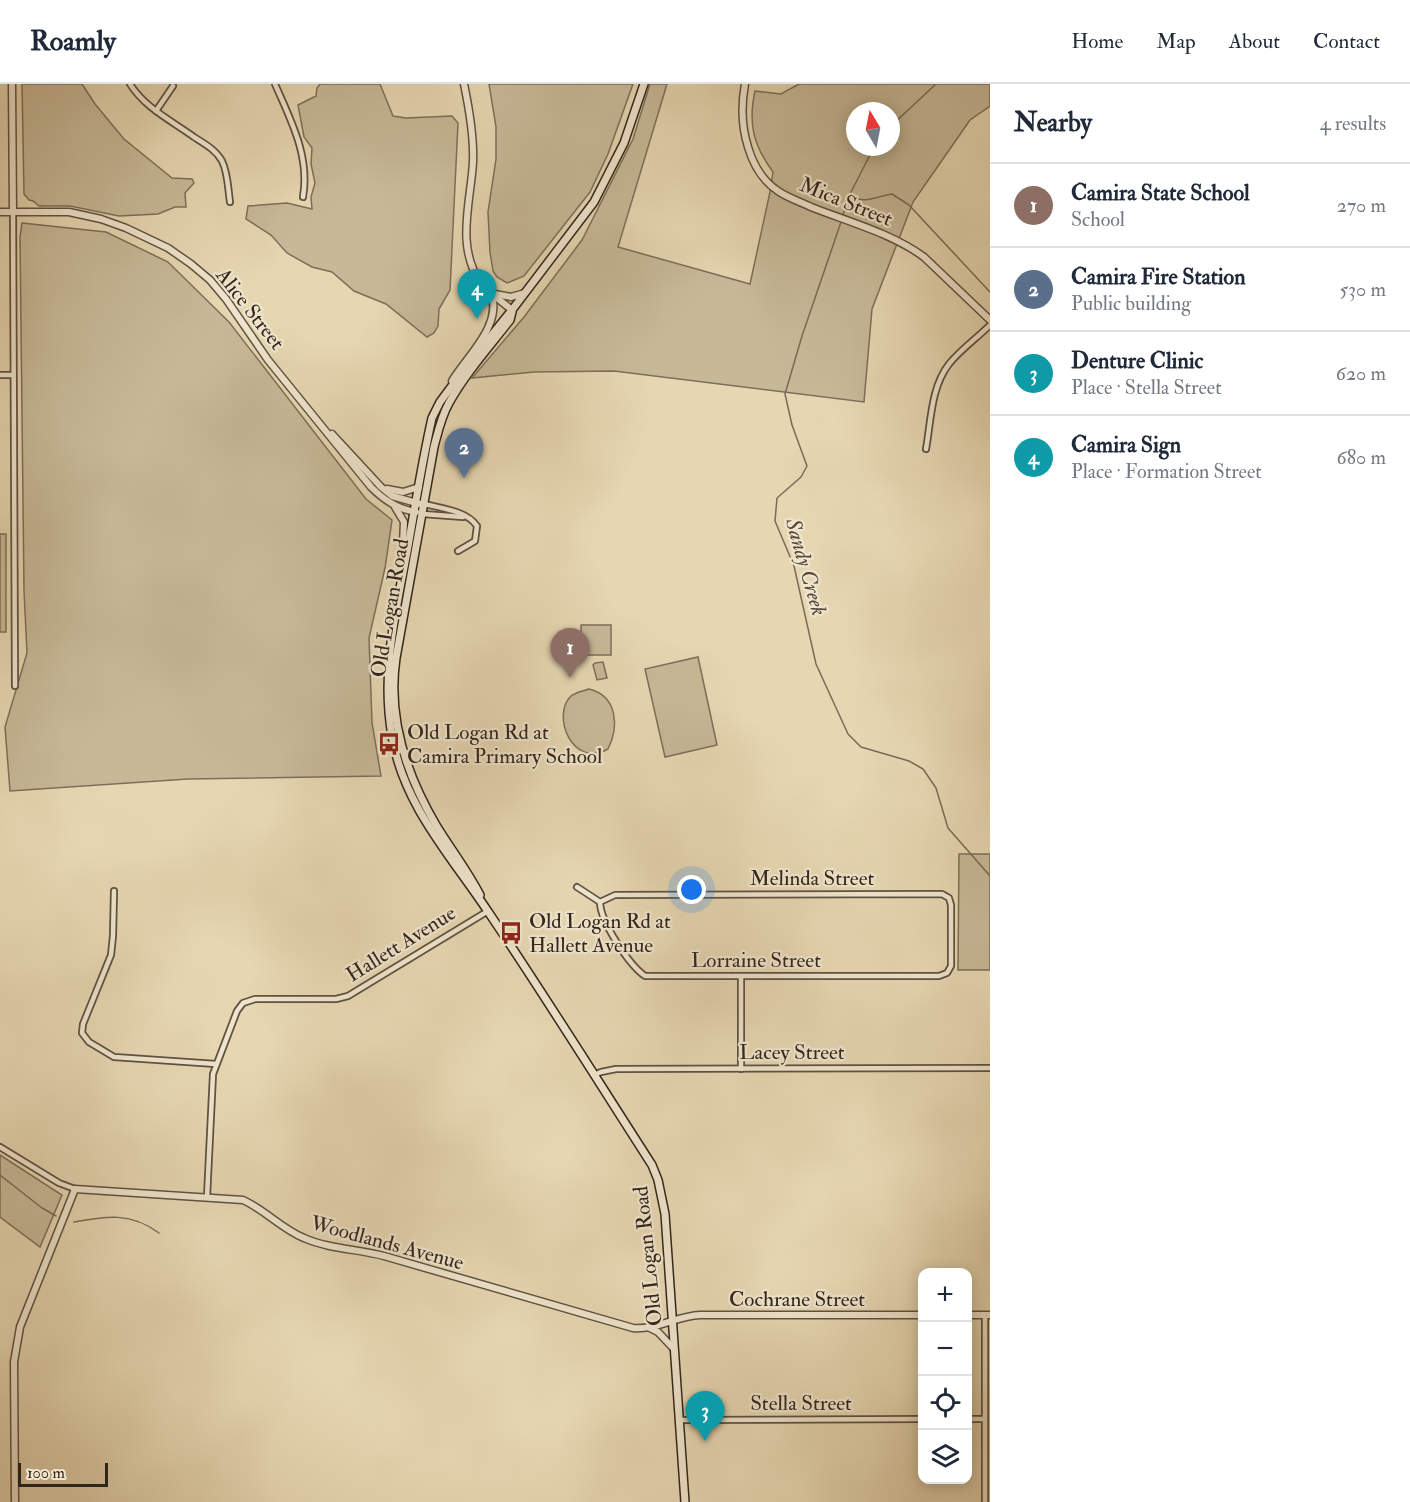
<!DOCTYPE html>
<meta charset="utf-8">
<style>
:root{--surface:#fff;--page:#f2f2f3;--text:#1f2937;--muted:#747a83;--line:#e0e1e3;--accent:#0b8043}
body{margin:0;font-family:"IM FELL Double Pica",serif;background:var(--page);color:var(--text)}
.controls{position:absolute;right:18px;bottom:18px;display:grid;overflow:hidden;border-radius:12px;box-shadow:0 3px 15px #0003}
.controls button{width:54px;height:54px;display:grid;place-items:center;padding:0;border:0;border-bottom:2px solid var(--line);background:var(--surface);color:var(--text);font:30px sans-serif}
.compass{position:absolute;left:846px;top:18px;width:54px;height:54px;border-radius:50%;background:var(--surface);box-shadow:0 3px 15px #0003;rotate:350deg}
.scale{position:absolute;left:18px;bottom:15px;width:90px;box-sizing:border-box;padding-left:6px;border:3px solid #32251b;border-top:0;font-size:16px;line-height:21px;white-space:nowrap;color:#32251b;-webkit-text-stroke:4px #efe5cd;paint-order:stroke}
.you{position:absolute;left:692px;top:806px;width:21px;height:21px;margin:-15px;border:4px solid #fff;border-radius:50%;background:#1a73e8;box-shadow:0 0 0 9px #1a73e833}
.badge{display:grid;place-items:center;width:39px;height:39px;border-radius:50%;background:var(--accent);color:#fff;font-size:20px;font-weight:700}
.pin{position:absolute;translate:-50% -50px;filter:drop-shadow(0 2px 3px #0008)}
.pin::after{content:'';position:absolute;top:32px;width:21px;height:18px;background:inherit;clip-path:polygon(0 0,100% 0,50% 100%)}
.list{margin:0;padding:0;list-style:none}
h2{display:flex;justify-content:space-between;align-items:center;height:78px;margin:0;padding:0 24px;font-size:26px}
h2 small{font-size:20px;font-weight:400;color:var(--muted)}
.list li{display:grid;grid-template-columns:39px 1fr auto;gap:18px;align-items:center;box-sizing:border-box;height:84px;padding:0 24px;border-top:2px solid var(--line)}
.list b{display:block;font-size:22px;white-space:nowrap}
.list p{margin:0;font-size:20px;white-space:nowrap;color:var(--muted)}
.list em{font-size:20px;font-style:normal;color:var(--muted)}
.icon{flex:none;width:33px;height:33px;fill:none;stroke:currentColor;stroke-width:2;stroke-linecap:round;stroke-linejoin:round}
.map{position:relative;flex:none;width:990px;height:1418px;overflow:hidden}
header{display:flex;align-items:center;gap:36px;box-sizing:border-box;height:84px;padding:0 30px;background:var(--surface);border-bottom:2px solid var(--line)}
header strong{font-size:28px}
nav{display:flex;gap:33px;margin-inline-start:auto;font-size:21px}
main{display:flex}
aside{flex:1;background:var(--surface)}
.map>svg:first-child{display:block}
</style>
<header>
<strong>Roamly</strong>
<nav><a>Home</a><a>Map</a><a>About</a><a>Contact</a></nav>
</header>
<main>
<div class="map">
<svg width="990" height="1418" viewBox="0 0 990 1418">
<rect width="100%" height="100%" fill="#e6d7b2"/>
<filter id="stains"><feTurbulence type="fractalNoise" baseFrequency=".00333" numOctaves="4"/><feColorMatrix values="0 0 0 0 .2 0 0 0 0 .09 0 0 0 0 .02 0 0 0 .5 -.17"/></filter>
<radialGradient id="worn" r=".72"><stop offset=".6" stop-color="#630" stop-opacity="0"/><stop offset="1" stop-color="#630" stop-opacity=".3"/></radialGradient>
<g fill="#c7b998" stroke="#7c6f5a" stroke-width="1.5" fill-rule="evenodd">
<polygon points="22,0 82,0 95,20 124,55 172,94 192,95 194,99 185,109 186,123 175,123 158,130 119,132 70,122 39,122 33,117 29,116 24,110"/>
<polygon points="320,0 380,0 393,32 406,34 452,32 458,39 450,206 439,225 438,242 434,249 427,253 386,220 354,207 332,188 312,183 287,169 271,151 246,135 248,122 287,119 312,125 311,113 315,99 311,80 312,64 304,53 298,21 316,12 317,4"/>
<polygon points="489,0 633,0 608,70 590,108 524,192 507,199 497,193 493,187 490,168 488,128 496,75 496,43"/>
<path d="M650,0H667L618,163L750,200L770,108L773,88C753,61 748,39 755,7L781,10L799,0H990V22L970,36L913,118L872,225L864,318L614,287L534,288L472,294L524,233L582,156L633,55ZM855,27H891V63H855Z"/>
<polygon points="22,139 106,148 168,178 229,238 366,415 392,436 385,484 369,554 372,639 381,692 188,695 10,707 5,643 27,569 24,507 20,153"/>
<rect x="0" y="450" width="6" height="98"/>
<rect x="581" y="541" width="30" height="30"/>
<polygon points="698,573 717,661 665,673 645,585"/>
<polygon points="603,578 607,594 597,596 593,581 595,579"/>
<path d="M589,605C618,612 619,643 608,665C572,685 551,631 571,612C576,608 583,607 589,605Z"/>
<polygon points="959,770 990,770 990,886 958,886"/>
<polygon points="0,1071 62,1111 40,1163 0,1133"/>
</g>
<g fill="none" stroke-linecap="round" stroke-linejoin="round">
<g stroke="#796b57" stroke-width="1.5">
<polyline points="891,42 936,0"/>
<path d="M849,112C868,120 873,113 892,110L909,121L990,208"/>
<polyline points="842,134 849,112 874,63"/>
<polyline points="841,138 802,252 785,310 792,341 807,382 801,393 777,414 775,437 794,482 816,580 848,650 861,663 909,677 923,685 936,704 948,744 990,792"/>
<polyline points="0,1091 42,1124 56,1132"/>
<path d="M74,1138C106,1132 131,1128 159,1149"/>
</g>
<g stroke="#5f5241" stroke-width="8">
<g id="minor">
<path d="M130,0C145,24 172,37 194,53C205,60 216,66 222,77C228,89 228,105 230,118"/>
<path d="M275,0C291,37 310,72 303,113"/>
<polyline points="156,27 173,2"/>
<polyline points="13,128 15,602"/>
<polyline points="0,291 13,291"/>
<path d="M926,365C931,337 931,303 949,280C960,266 977,254 990,241"/>
<path d="M424,420C441,424 467,427 477,442L475,457L458,467"/>
<polyline points="423,430 463,433"/>
<path d="M577,803L600,818C600,837 629,881 645,892H939L947,889L951,882V821L949,814L942,810L615,811L600,818"/>
<polyline points="114,807 113,852 111,871 83,940 82,949 89,958 114,973 216,980"/>
<polyline points="741,985 741,892"/>
<polyline points="594,991 601,988 616,985 990,984"/>
<polyline points="0,1063 59,1099 75,1105"/>
<polyline points="207,1113 213,990 237,927 243,919 255,915 336,915 348,912 488,827"/>
<polyline points="985,1231 985,1418"/>
<polyline points="968,1335 985,1335"/>
<polyline points="680,1336 922,1335"/>
</g>
</g>
<g stroke="#5f5241" stroke-width="9">
<g id="tertiary">
<polyline points="12,0 13,128"/>
<path d="M464,0C469,24 474,53 473,78C471,117 455,163 481,199C490,209 502,218 512,226"/>
<path d="M745,0C741,22 741,41 748,63C753,80 763,97 778,107C788,114 801,118 811,123C849,138 891,149 924,173L990,236"/>
<path d="M0,128H69L101,135L126,144L168,164L191,180L210,196L226,215L268,276L371,403C385,417 398,425 416,428"/>
<polyline points="495,210 511,213 525,209"/>
<path d="M452,297C467,272 503,241 491,209"/>
<polyline points="332,350 381,403 392,412 420,420"/>
<polyline points="387,405 403,408 419,403"/>
<polyline points="395,423 404,438 402,481"/>
<polyline points="968,1231 990,1231"/>
<polyline points="650,1244 658,1248 674,1265"/>
<path d="M15,1418L14,1278L20,1243L75,1105L243,1116C265,1126 282,1145 304,1154C329,1165 358,1165 384,1172C467,1196 550,1220 633,1244C656,1246 677,1232 700,1231H922"/>
</g>
</g>
<g stroke="#32251b" stroke-width="10">
<g id="secondary">
<path d="M644,0L624,59L594,118L512,226L463,287L440,318L432,334C422,378 415,423 407,468C395,530 381,589 392,652C403,721 452,773 489,829C545,912 598,997 652,1081L658,1096L665,1130L685,1418"/>
<path d="M480,811C467,786 450,764 436,741C406,690 387,634 396,574L434,363C438,348 441,333 449,319C465,290 489,263 510,236L512,228"/>
</g>
</g>
<use href="#minor" stroke="#efe5cd" stroke-width="4.5"/>
<use href="#tertiary" stroke="#efe5cd" stroke-width="6"/>
<use href="#secondary" stroke="#efe5cd" stroke-width="7"/>
</g>
<defs>
<g id="bus-bare" transform="scale(1.8)"><path d="M-5-6H5V4H4V6H2V4H-2V6H-4V4H-5ZM-3.5-4V0h7V-4ZM-3.5 1.2v1.5H-2V1.2ZM2 1.2v1.5H3.5V1.2Z" fill="#8f2418" stroke="#efe5cd" stroke-width="2.5" paint-order="stroke"/></g>
</defs>
<g fill-rule="evenodd">
<use href="#bus-bare" x="389" y="660"/>
<use href="#bus-bare" x="511" y="849"/>
</g>
<g text-anchor="middle" dominant-baseline="central" stroke-width="4.5" stroke-linejoin="round" paint-order="stroke">
<g font-size="21" fill="#32251b" stroke="#efe5cd">
<text transform="translate(846 118) rotate(22)">Mica Street</text>
<text transform="translate(250 225) rotate(52)">Alice Street</text>
<text transform="translate(390 524) rotate(-80)">Old Logan Road</text>
<text x="812" y="794">Melinda Street</text>
<text transform="translate(401 860) rotate(-32)">Hallett Avenue</text>
<text x="756" y="876">Lorraine Street</text>
<text x="792" y="968">Lacey Street</text>
<text transform="translate(387 1159) rotate(15)">Woodlands Avenue</text>
<text transform="translate(648 1172) rotate(-96)">Old Logan Road</text>
<text x="797" y="1215">Cochrane Street</text>
<text x="801" y="1319">Stella Street</text>
</g>
<g font-size="21" fill="#32251b" stroke="#efe5cd" text-anchor="start">
<text x="407" y="648">Old Logan Rd at<tspan x="407" dy="24">Camira Primary School</tspan></text>
<text x="529" y="837">Old Logan Rd at<tspan x="529" dy="24">Hallett Avenue</tspan></text>
</g>
<g font-size="22" font-style="italic" fill="#564839" stroke="#efe5cd">
<text transform="translate(806 483) rotate(74)">Sandy Creek</text>
</g>
</g>
<rect width="100%" height="100%" filter="url(#stains)"/>
<rect width="100%" height="100%" fill="url(#worn)"/>
</svg>
<div class="controls">
<button>+</button>
<button>−</button>
<button><svg class="icon" aria-label="locate" viewBox="0 0 24 24"><circle cx="12" cy="12" r="6"/><path d="M12 2v4M12 18v4M2 12h4M18 12h4"/></svg></button>
<button><svg class="icon" aria-label="layers" viewBox="0 0 24 24"><path d="M12 4l9 5-9 5-9-5zM3 14l9 5 9-5"/></svg></button>
</div>
<svg class="compass" viewBox="-18 -18 36 36"><path d="M0-13l5 13h-10z" fill="#e53935"/><path d="M0 13l5-13h-10z" fill="#747a83"/></svg>
<div class="scale">100 m</div>
<div class="you"></div>
<div class="pin badge" style="left:570px;top:594px;background:#8d6e63">1</div>
<div class="pin badge" style="left:464px;top:394px;background:#5c6f8a">2</div>
<div class="pin badge" style="left:705px;top:1357px;background:#0f9aa8">3</div>
<div class="pin badge" style="left:477px;top:235px;background:#0f9aa8">4</div>
</div>
<aside>
<h2>Nearby<small>4 results</small></h2>
<ul class="list">
<li><span class="badge" style="background:#8d6e63">1</span><div><b>Camira State School</b><p>School</p></div><em>270 m</em></li>
<li><span class="badge" style="background:#5c6f8a">2</span><div><b>Camira Fire Station</b><p>Public building</p></div><em>530 m</em></li>
<li><span class="badge" style="background:#0f9aa8">3</span><div><b>Denture Clinic</b><p>Place · Stella Street</p></div><em>620 m</em></li>
<li><span class="badge" style="background:#0f9aa8">4</span><div><b>Camira Sign</b><p>Place · Formation Street</p></div><em>680 m</em></li>
</ul>
</aside>
</main>
